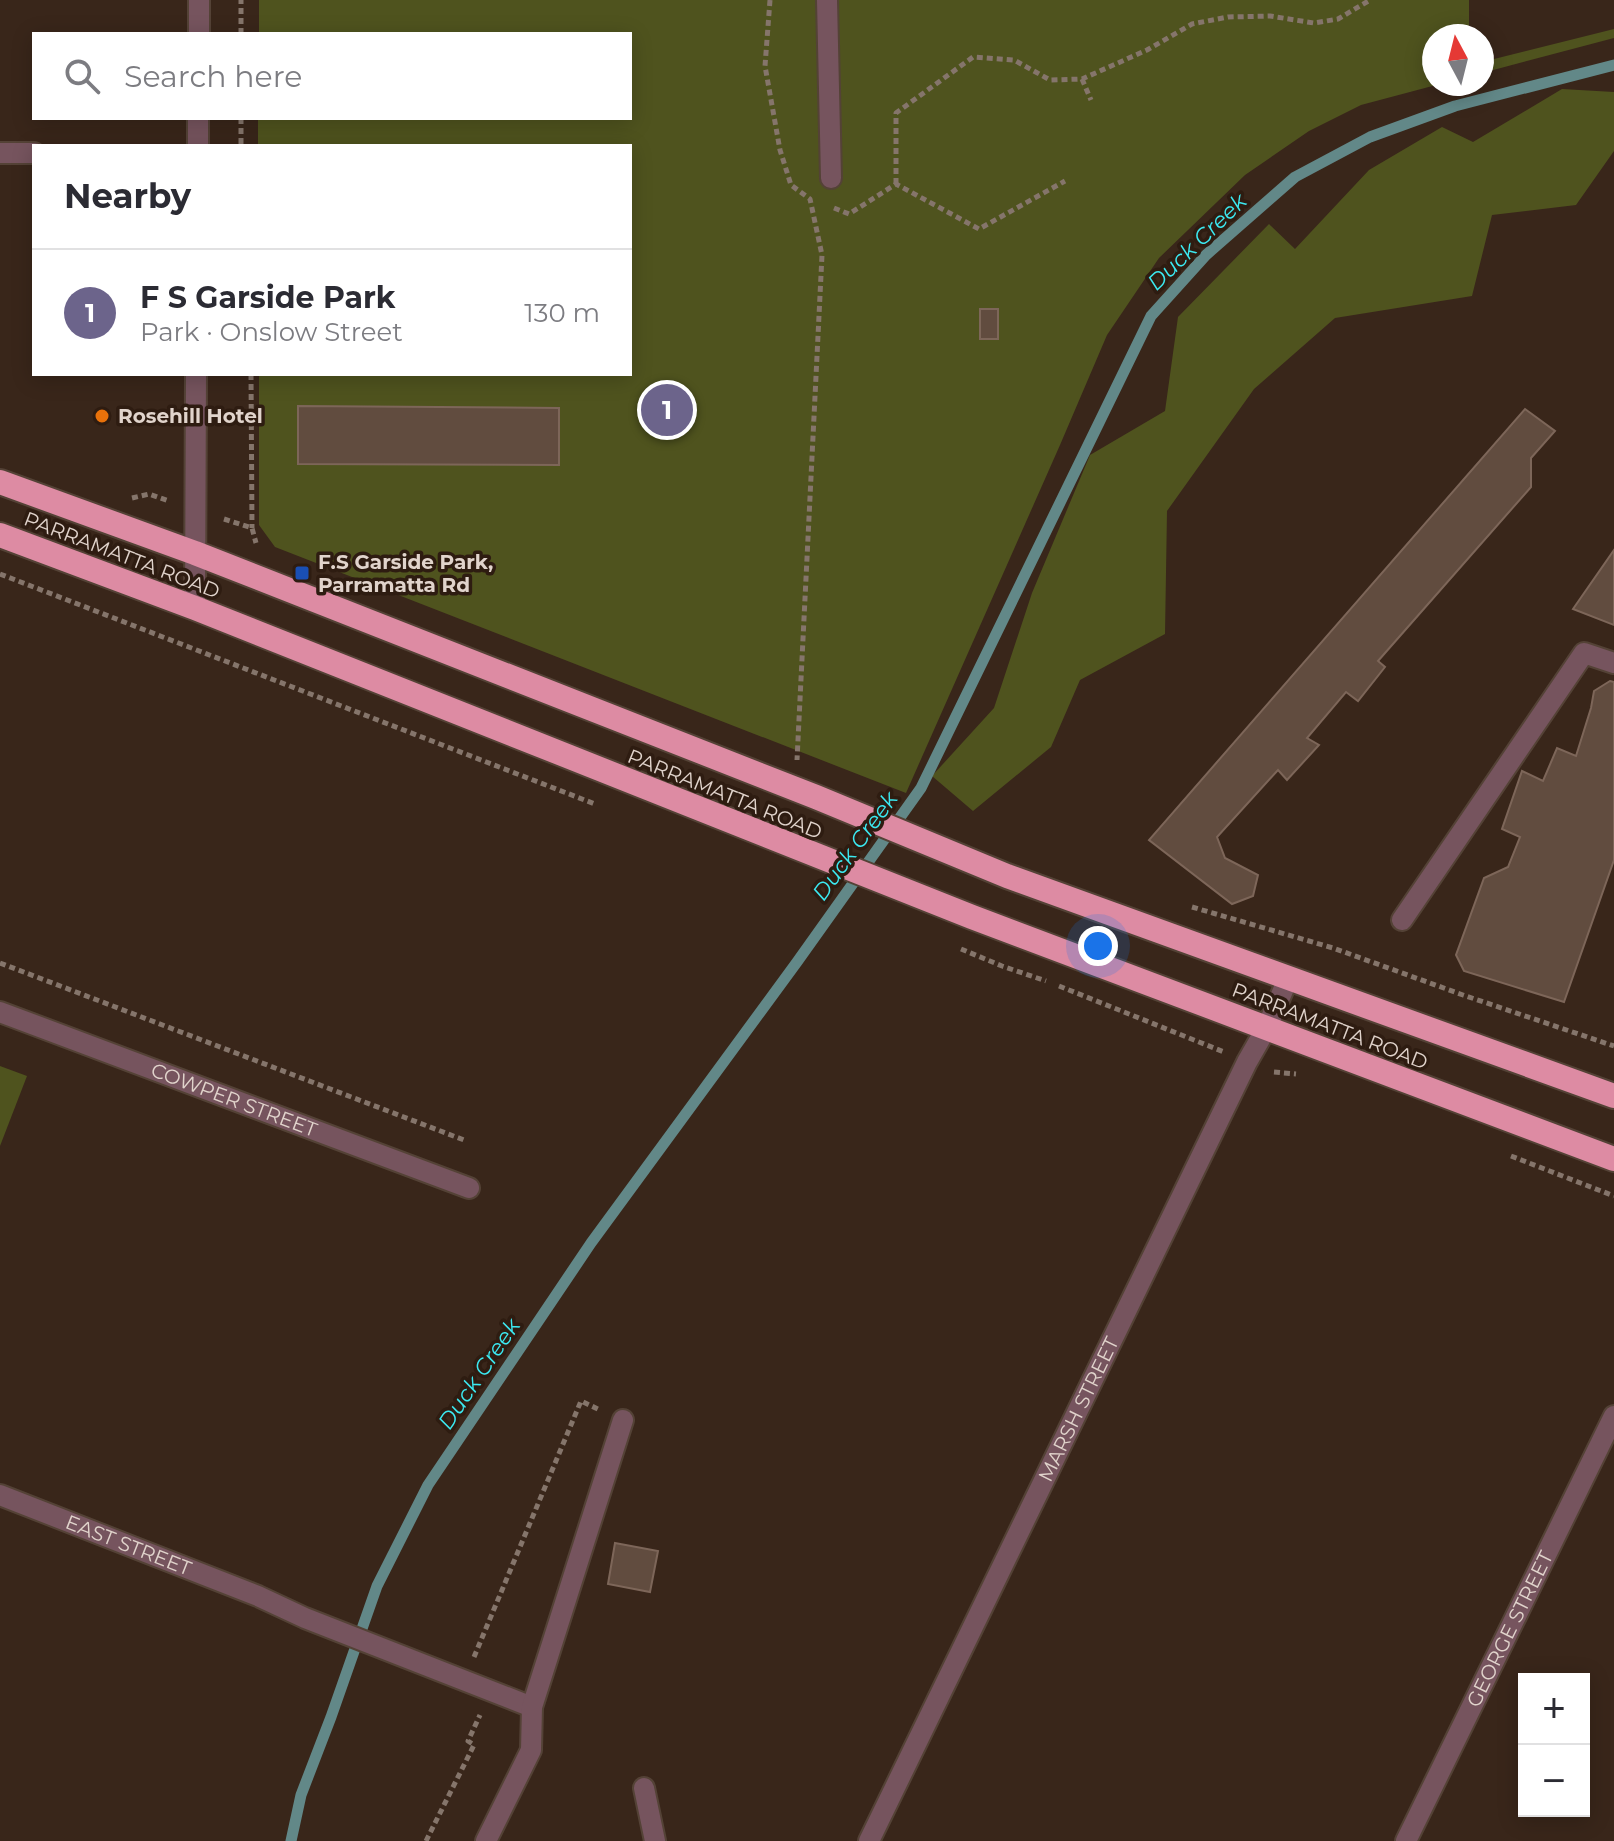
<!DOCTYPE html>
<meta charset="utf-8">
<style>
:root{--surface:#fff;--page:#f2f2f3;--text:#2b2b33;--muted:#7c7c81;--line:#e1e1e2;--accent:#6c648b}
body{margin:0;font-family:Montserrat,sans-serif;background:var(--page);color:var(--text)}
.controls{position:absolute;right:24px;bottom:24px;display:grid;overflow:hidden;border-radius:0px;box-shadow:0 4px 20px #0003}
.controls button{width:72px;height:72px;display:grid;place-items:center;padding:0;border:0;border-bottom:2px solid var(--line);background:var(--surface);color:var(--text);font:40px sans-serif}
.compass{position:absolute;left:1422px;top:24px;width:72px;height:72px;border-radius:50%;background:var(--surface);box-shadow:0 4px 20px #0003;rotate:353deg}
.you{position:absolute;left:1098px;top:946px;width:28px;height:28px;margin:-20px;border:6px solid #fff;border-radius:50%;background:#1a73e8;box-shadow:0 0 0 12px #1a73e833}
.badge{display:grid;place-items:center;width:52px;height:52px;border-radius:50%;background:var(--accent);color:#fff;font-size:26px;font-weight:700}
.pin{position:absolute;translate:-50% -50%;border:4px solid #fff;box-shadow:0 2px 8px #0006}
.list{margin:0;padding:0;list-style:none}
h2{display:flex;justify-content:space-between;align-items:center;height:104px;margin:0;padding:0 32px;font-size:34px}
h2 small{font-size:26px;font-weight:400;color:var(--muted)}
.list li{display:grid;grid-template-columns:52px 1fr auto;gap:24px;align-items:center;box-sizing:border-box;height:128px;padding:0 32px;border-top:2px solid var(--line)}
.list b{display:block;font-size:30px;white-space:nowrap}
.list p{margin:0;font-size:26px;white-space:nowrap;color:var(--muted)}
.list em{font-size:26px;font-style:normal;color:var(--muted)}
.icon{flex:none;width:44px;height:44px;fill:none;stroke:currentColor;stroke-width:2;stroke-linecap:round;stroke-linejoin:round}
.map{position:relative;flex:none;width:1614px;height:1841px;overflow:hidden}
.search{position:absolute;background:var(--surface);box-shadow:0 4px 20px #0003;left:32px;top:32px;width:600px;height:88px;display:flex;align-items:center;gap:20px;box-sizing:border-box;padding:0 28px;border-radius:0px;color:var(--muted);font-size:30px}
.panel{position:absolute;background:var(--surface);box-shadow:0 4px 20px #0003;left:32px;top:144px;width:600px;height:232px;border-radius:0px}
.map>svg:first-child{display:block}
</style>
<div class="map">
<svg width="1614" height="1841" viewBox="0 0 1614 1841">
<rect width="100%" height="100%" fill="#39261a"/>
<g fill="#4f531e">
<polygon points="259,0 1469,0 1469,36 1434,36 1434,84 1440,84 1361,105 1309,131 1245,175 1159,258 1107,335 1060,445 906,793 275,547 259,525 259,374 630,374 630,146 258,146 258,118 630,118 630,34 259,34"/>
<polygon points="1614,29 1614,38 1482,73 1482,62"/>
<polygon points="1562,89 1614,92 1614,151 1576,205 1492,215 1472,296 1335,318 1254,389 1167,511 1165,634 1080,680 1051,747 973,811 932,776 994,708 1032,593 1090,455 1165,411 1178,317 1269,224 1295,249 1369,170 1442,127 1473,142"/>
<polygon points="0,1066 27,1076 0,1146"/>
</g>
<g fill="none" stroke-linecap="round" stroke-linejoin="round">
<polyline stroke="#628888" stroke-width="11" points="291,1841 301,1795 331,1717 377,1586 428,1485 591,1243 797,962 921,788 1151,316 1206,255 1295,177 1370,137 1455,106 1614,65"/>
</g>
<g fill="#614c3f" stroke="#7d6659" stroke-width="2">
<rect x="980" y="309" width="18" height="30"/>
<polygon points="298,406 559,408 559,465 298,464"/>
<polygon points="1525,409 1555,431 1531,458 1531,487 1378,661 1385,667 1358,701 1346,692 1307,738 1319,745 1287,780 1278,770 1217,837 1225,858 1258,875 1253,896 1232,904 1149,840"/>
<polygon points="1614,550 1614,625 1573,609"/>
<polygon points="1610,681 1614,682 1614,860 1564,1002 1464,971 1456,955 1484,878 1508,867 1520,837 1502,829 1522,771 1543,781 1557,748 1576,756 1591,708 1594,691"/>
<polygon points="615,1543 658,1551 650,1592 608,1584"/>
</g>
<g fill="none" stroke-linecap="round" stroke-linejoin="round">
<g stroke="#544236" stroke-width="24">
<g id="minor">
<polyline points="827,0 831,178"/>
<polyline points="199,34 199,0"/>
<polyline points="198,146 198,118"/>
<polyline points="0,153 34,153"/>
<polyline points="195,608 196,374"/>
<polyline points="1402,920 1584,653 1614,663"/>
<path id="s1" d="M0,1012L469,1188"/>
<path id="s2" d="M0,1495L258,1596L305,1618L532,1707"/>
<polyline points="644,1788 655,1841"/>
<polyline points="486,1841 531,1750 532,1707 623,1420"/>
<path id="s3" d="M869,1841L1247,1062L1267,1027L1288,979"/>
<path id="s4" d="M1406,1841L1614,1416"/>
</g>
</g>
<g stroke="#544236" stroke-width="28">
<g id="highway">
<polyline points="0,482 195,553 816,797 1007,876 1614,1096"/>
<polyline points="0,535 195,608 972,917 1614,1159"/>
</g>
</g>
<g stroke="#85756b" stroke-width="5" stroke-dasharray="6 4" stroke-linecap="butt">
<polyline points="770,0 765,66 780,150 791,185 810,199 822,255 797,760"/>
<polyline points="241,34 241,0"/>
<polyline points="1082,79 1091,100"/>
<polyline points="241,118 241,146"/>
<polyline points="896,184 896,113 973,57 1014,60 1050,80 1082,79 1147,50 1192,24 1228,17 1270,16 1314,23 1338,19 1370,0"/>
<polyline points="834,208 849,214 896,184 979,229 1065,181"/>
<polyline points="251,374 252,528"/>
<polyline points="132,498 149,494 169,501"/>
<polyline points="224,519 252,528 256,543"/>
<polyline points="0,574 595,804"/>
<polyline points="1192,907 1333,948 1463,995 1614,1046"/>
<polyline points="961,949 1002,966 1046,981"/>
<polyline points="0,963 464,1140"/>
<polyline points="1059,986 1224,1052"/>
<polyline points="1274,1072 1296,1074"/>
<polyline points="1511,1156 1614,1196"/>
<polyline points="474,1657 581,1401 600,1410"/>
<polyline points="426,1841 474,1745 468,1741 480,1715"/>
</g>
<use href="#minor" stroke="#76545e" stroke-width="20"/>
<use href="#highway" stroke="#dd8ba3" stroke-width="24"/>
</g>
<circle fill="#e8710a" stroke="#2e1c11" stroke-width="3" cx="102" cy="416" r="8"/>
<rect fill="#1a4fb4" stroke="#2e1c11" stroke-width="3" x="294" y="565" width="16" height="16" rx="4"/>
<g text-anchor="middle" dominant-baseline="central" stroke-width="7" stroke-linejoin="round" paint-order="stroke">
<g font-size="20" font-weight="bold" fill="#e1d4cc" stroke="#2e1c11" text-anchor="start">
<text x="118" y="416">Rosehill Hotel</text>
<text x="318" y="562">F.S Garside Park,<tspan x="318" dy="23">Parramatta Rd</tspan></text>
</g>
<g font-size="20" fill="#e1d4cc" stroke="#2e1c11">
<text transform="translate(122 555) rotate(21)">PARRAMATTA ROAD</text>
<text transform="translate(725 794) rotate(22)">PARRAMATTA ROAD</text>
<text transform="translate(1330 1026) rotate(21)">PARRAMATTA ROAD</text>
<text stroke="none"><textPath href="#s1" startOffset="250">COWPER STREET</textPath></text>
<text stroke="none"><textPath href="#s3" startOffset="480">MARSH STREET</textPath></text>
<text stroke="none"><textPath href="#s2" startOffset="138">EAST STREET</textPath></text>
<text stroke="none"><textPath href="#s4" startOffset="236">GEORGE STREET</textPath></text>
</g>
<g font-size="22" font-style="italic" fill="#3ce9f1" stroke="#2e1c11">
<text transform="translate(1197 242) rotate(-44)">Duck Creek</text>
<text transform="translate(855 846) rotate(-54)">Duck Creek</text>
<text transform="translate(479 1374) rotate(-56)">Duck Creek</text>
</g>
</g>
</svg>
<div class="controls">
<button>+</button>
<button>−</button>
</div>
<svg class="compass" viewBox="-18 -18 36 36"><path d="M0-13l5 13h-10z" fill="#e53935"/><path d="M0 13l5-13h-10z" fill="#7c7c81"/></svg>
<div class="you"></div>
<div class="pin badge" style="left:667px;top:410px">1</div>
<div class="search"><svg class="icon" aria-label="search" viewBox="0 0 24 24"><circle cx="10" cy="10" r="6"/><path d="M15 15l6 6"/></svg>Search here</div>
<section class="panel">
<h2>Nearby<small></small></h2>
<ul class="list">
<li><span class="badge">1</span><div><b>F S Garside Park</b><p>Park · Onslow Street</p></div><em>130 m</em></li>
</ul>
</section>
</div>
